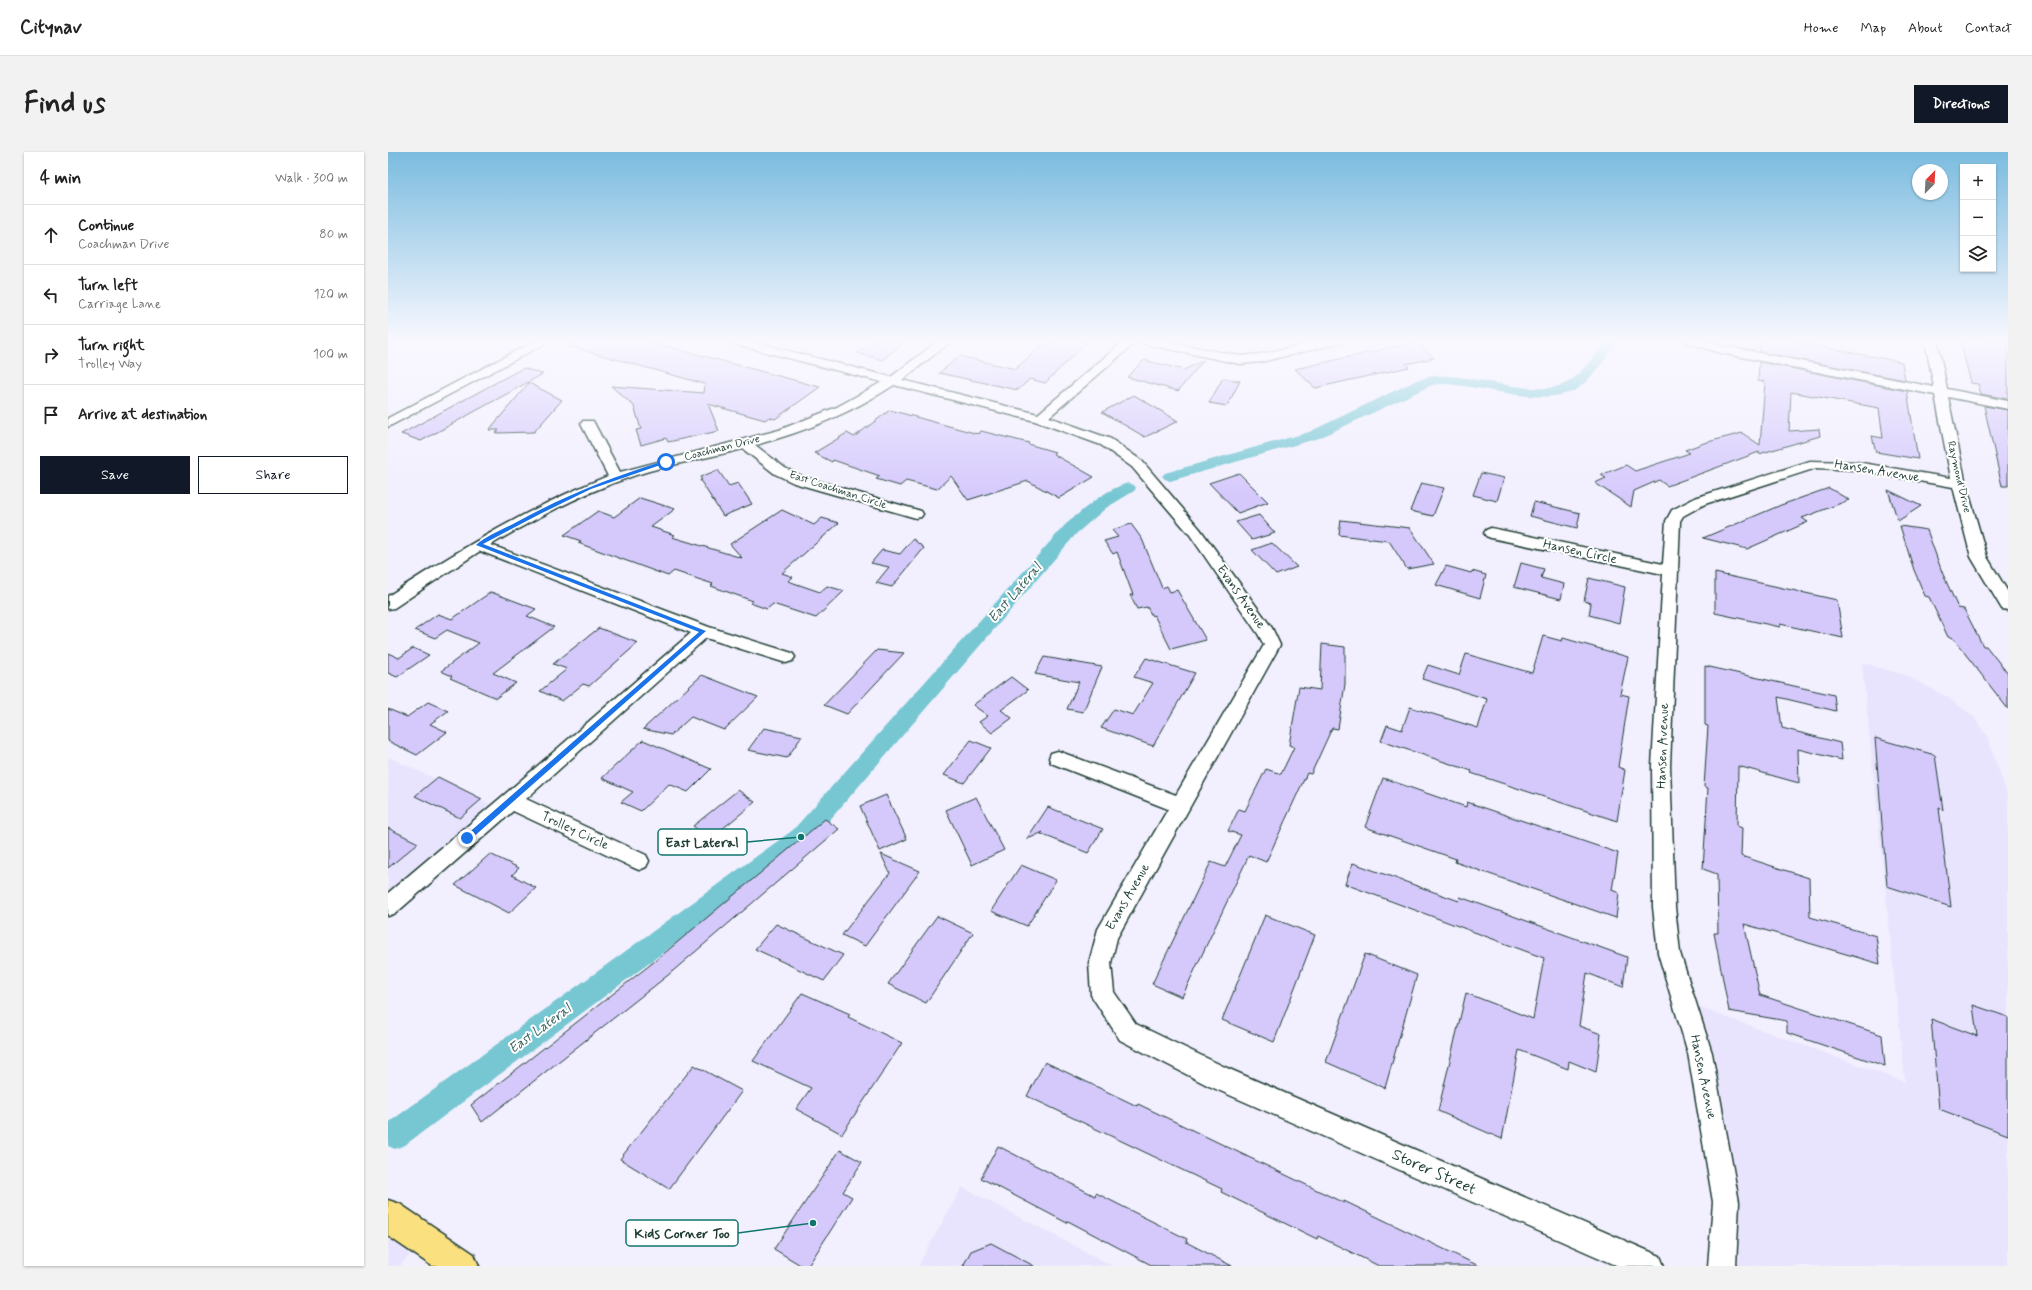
<!DOCTYPE html>
<meta charset="utf-8">
<style>
:root{--surface:#fff;--page:#f2f2f2;--text:#222;--muted:#767676;--line:#e0e0e0;--accent:#111827}
body{margin:0;font-family:Mynerve,sans-serif;background:var(--page);color:var(--text)}
.controls{position:absolute;right:12px;top:12px;display:grid;overflow:hidden;border-radius:0px;box-shadow:0 1px 3px #0004}
.controls button{width:36px;height:36px;display:grid;place-items:center;padding:0;border:0;border-bottom:1px solid var(--line);background:var(--surface);color:var(--text);font:20px sans-serif}
.compass{position:absolute;left:1524px;top:12px;width:36px;height:36px;border-radius:50%;background:var(--surface);box-shadow:0 1px 3px #0004;rotate:24deg}
.stop{position:absolute;width:12px;height:12px;margin:-9px;border:3px solid #1a73e8;border-radius:50%;background:#fff}
.stop.end{background:#1a73e8;border-color:#fff;box-shadow:0 1px 4px #0008}
.list{margin:0;padding:0;list-style:none}
h2{display:flex;justify-content:space-between;align-items:center;height:52px;margin:0;padding:0 16px;font-size:17px}
h2 small{font-size:13px;font-weight:400;color:var(--muted)}
.list li{display:grid;grid-template-columns:26px 1fr auto;gap:12px;align-items:center;box-sizing:border-box;height:60px;padding:0 16px;border-top:1px solid var(--line)}
.list b{display:block;font-size:15px;white-space:nowrap}
.list p{margin:0;font-size:13px;white-space:nowrap;color:var(--muted)}
.list em{font-size:13px;font-style:normal;color:var(--muted)}
.actions{display:flex;gap:8px;padding:12px 16px}
.actions a{flex:1;padding:9px 0;border:1px solid var(--accent);border-radius:0px;text-align:center;font-size:14px;color:var(--accent)}
.actions .main{background:var(--accent);color:#fff}
.icon{flex:none;width:22px;height:22px;fill:none;stroke:currentColor;stroke-width:2;stroke-linecap:round;stroke-linejoin:round}
.map{position:relative;flex:none;width:1620px;height:1114px;overflow:hidden;border-radius:0px}
header{display:flex;align-items:center;gap:24px;box-sizing:border-box;height:56px;padding:0 20px;background:var(--surface);border-bottom:1px solid var(--line)}
header strong{font-size:19px}
nav{display:flex;gap:22px;margin-inline-start:auto;font-size:14px}
.intro{display:flex;align-items:center;justify-content:space-between;box-sizing:border-box;height:96px;padding:0 24px}
h1{margin:0;font-size:28px}
.button{padding:10px 18px;border-radius:0px;background:var(--accent);color:#fff;font-size:14px;font-weight:700}
main{display:flex;gap:24px;padding:0 24px}
aside{flex:1;background:var(--surface);border-radius:0px;box-shadow:0 1px 3px #0004}
.map>svg:first-child{display:block}
</style>
<header>
<strong>Citynav</strong>
<nav><a>Home</a><a>Map</a><a>About</a><a>Contact</a></nav>
</header>
<div class="intro"><h1>Find us</h1><a class="button">Directions</a></div>
<main>
<aside>
<h2>4 min<small>Walk · 300 m</small></h2>
<ul class="list">
<li><svg class="icon" aria-label="ahead" viewBox="0 0 24 24"><path d="M12 20V5M6 11l6-6 6 6"/></svg><div><b>Continue</b><p>Coachman Drive</p></div><em>80 m</em></li>
<li><svg class="icon" aria-label="left" viewBox="0 0 24 24"><path d="M17 20v-9H6M10 6l-5 5 5 5"/></svg><div><b>Turn left</b><p>Carriage Lane</p></div><em>120 m</em></li>
<li><svg class="icon" aria-label="right" viewBox="0 0 24 24"><path d="M7 20v-9h11M14 6l5 5-5 5"/></svg><div><b>Turn right</b><p>Trolley Way</p></div><em>100 m</em></li>
<li><svg class="icon" aria-label="arrive" viewBox="0 0 24 24"><path d="M6 21V4h12l-3 4 3 4H6"/></svg><div><b>Arrive at destination</b></div></li>
</ul>
<div class="actions"><a class="main">Save</a><a>Share</a></div>
</aside>
<div class="map">
<svg width="1620" height="1114" viewBox="0 0 1620 1114">
<rect width="100%" height="100%" fill="#f2effe"/>
<filter id="ink" filterUnits="userSpaceOnUse"><feTurbulence type="fractalNoise" baseFrequency=".025" numOctaves="2"/><feDisplacementMap in="SourceGraphic" scale="8" xChannelSelector="R" yChannelSelector="G"/><feConvolveMatrix kernelMatrix="1 2 1 2 8 2 1 2 1" color-interpolation-filters="sRGB"/></filter>
<g filter="url(#ink)">
<g fill="#e9e4fd">
<polygon points="1474,511 1517,523 1559,545 1585,564 1599,584 1620,645 1620,1114 1334,1114 1338,1050 1296,850 1517,930"/>
<polygon points="0,605 113,657 0,754"/>
<polygon points="574,1035 725,1114 530,1114"/>
<polygon points="0,1063 36,1087 12,1114 0,1114"/>
</g>
<g fill="none" stroke-linecap="round" stroke-linejoin="round">
<g fill="#77c7d2" fill-rule="evenodd">
<path d="M1218,188H1231C1221,202 1203,228 1189,237C1164,252 1117,241 1089,236C1075,234 1058,230 1044,233L931,286L782,329L777,327L774,324L777,321L921,280L1029,228C1035,227 1041,224 1047,224C1081,221 1150,247 1178,231C1194,223 1207,202 1218,188Z"/>
<path d="M740,331L746,333L748,336L746,339L718,356L689,381L421,692L17,993L7,997L0,994V971L405,678L677,373C695,358 717,337 740,331Z"/>
</g>
</g>
<g fill="#d5c9fc" stroke="#1f3d34">
<polygon points="178,188 255,188 432,235 387,267 381,265 377,268 320,252 331,279 280,290 278,286 253,293 248,278 253,277 246,254 223,234 316,241 317,232 177,193"/>
<polygon points="487,188 520,188 494,208 469,201"/>
<polygon points="666,188 701,188 657,231 642,227 630,238 551,221 572,204 627,217 655,193 659,194"/>
<polygon points="1372,188 1407,188 1407,190 1514,210 1517,228 1372,200"/>
<polygon points="1572,188 1599,188 1620,192 1620,247 1593,242 1590,232 1583,231"/>
<polygon points="1028,190 1046,206 1018,212 1021,215 927,236 907,217"/>
<polygon points="756,208 796,218 816,208 790,239 739,225"/>
<polygon points="1371,210 1519,239 1530,307 1488,300 1484,284 1495,286 1491,256 1403,240 1401,279 1431,277 1432,284 1371,302 1371,300 1279,334 1271,328 1246,339 1243,355 1207,331 1218,326 1213,323 1238,313 1247,319 1302,301 1297,298 1316,291 1354,281 1372,293 1377,230 1370,229"/>
<polygon points="135,216 155,222 33,289 13,282"/>
<polygon points="835,226 852,229 839,254 821,251"/>
<polygon points="141,231 174,248 146,280 108,281 111,278 101,278"/>
<polygon points="746,243 790,269 757,285 714,260"/>
<polygon points="1596,254 1620,258 1620,334 1614,334"/>
<polygon points="502,258 590,282 593,279 641,291 640,292 667,300 665,302 706,325 671,346 640,329 580,348 563,324 549,337 518,329 512,334 488,327 492,324 445,308 444,310 426,301 459,281 466,285"/>
<polygon points="330,318 341,334 350,331 364,352 335,364 312,328 314,328 312,325"/>
<polygon points="851,321 880,350 850,361 821,331"/>
<polygon points="1093,321 1116,326 1109,349 1085,343"/>
<polygon points="1033,331 1056,336 1045,364 1022,359"/>
<polygon points="1441,336 1461,348 1414,366 1420,370 1359,397 1315,386 1393,353"/>
<polygon points="1500,338 1533,354 1510,369"/>
<polygon points="252,346 287,357 263,375 287,383 284,385 354,406 342,392 394,358 426,373 434,366 451,371 394,421 405,425 400,429 432,440 439,434 456,439 428,466 385,452 379,457 362,451 365,449 323,434 325,432 286,419 280,424 190,391 193,389 176,383 210,359 226,365"/>
<polygon points="1146,350 1192,361 1189,376 1142,364"/>
<polygon points="871,363 887,381 864,388 848,370"/>
<polygon points="953,368 1022,376 1046,412 1019,417 1001,389 951,383"/>
<polygon points="743,372 754,387 774,436 779,434 782,440 789,438 818,488 783,497 766,463 764,464 759,455 749,457 742,443 745,443 729,400 725,402 716,389 730,385 724,378"/>
<polygon points="1512,374 1539,378 1554,420 1570,456 1576,457 1595,494 1598,494 1620,522 1620,557 1565,486 1560,485 1541,445 1537,444 1526,418"/>
<polygon points="525,387 536,396 504,435 488,431 501,415 483,411 494,398 512,402"/>
<polygon points="884,391 909,415 888,423 864,398"/>
<polygon points="1133,411 1156,417 1153,426 1176,432 1173,447 1126,435"/>
<polygon points="1058,414 1083,421 1084,419 1098,423 1092,446 1048,433"/>
<polygon points="1327,421 1449,448 1455,486 1392,472 1392,475 1327,461"/>
<polygon points="1201,426 1237,435 1231,471 1201,463 1203,451 1196,449"/>
<polygon points="103,440 148,457 139,464 166,475 105,521 128,531 108,546 62,526 64,524 53,519 91,491 59,478 47,486 27,478 50,462 64,467"/>
<polygon points="211,476 250,491 201,534 195,532 174,549 152,539 179,517 165,512"/>
<polygon points="1155,484 1174,489 1175,486 1240,505 1232,542 1241,544 1230,615 1237,618 1229,669 1083,621 1084,619 993,589 999,573 1014,578 1022,555 1090,576 1099,547 1034,527 1040,513 1071,523 1078,502 1144,521"/>
<polygon points="934,492 957,495 957,532 950,577 944,576 923,622 919,621 878,710 861,703 794,845 764,832 823,710 837,715 853,683 840,679 851,657 857,659 878,617 893,622 906,595 901,593 911,535 932,538"/>
<polygon points="25,496 41,503 9,525 0,521 0,501 11,506"/>
<polygon points="489,498 516,501 459,562 436,553"/>
<polygon points="656,505 714,515 695,560 679,557 691,530 647,522"/>
<polygon points="758,506 807,521 765,594 713,576 726,557 745,563 765,531 746,525"/>
<polygon points="1317,514 1446,543 1448,559 1390,545 1394,576 1452,591 1454,608 1410,597 1411,631 1350,614 1349,674 1354,676 1353,704 1421,726 1422,765 1488,784 1492,812 1356,772 1372,843 1494,883 1497,914 1399,881 1399,869 1341,859 1326,781 1330,781 1329,722 1315,717 1320,636 1316,635 1320,574 1317,573"/>
<polygon points="314,523 370,545 336,578 303,565 283,583 255,577"/>
<polygon points="623,525 640,538 613,558 624,566 604,581 591,570 600,564 585,553"/>
<polygon points="40,550 60,559 42,572 59,580 29,603 0,589 0,557 19,565"/>
<polygon points="376,576 414,584 399,606 360,598"/>
<polygon points="1487,586 1547,603 1555,658 1551,656 1563,755 1499,734"/>
<polygon points="255,588 323,617 300,640 281,632 253,659 233,650 245,640 214,626"/>
<polygon points="583,588 603,596 576,631 556,623"/>
<polygon points="50,625 94,647 72,666 27,644"/>
<polygon points="995,626 1078,655 1079,650 1230,701 1224,738 1231,741 1228,766 1067,710 1068,707 977,675"/>
<polygon points="350,638 367,650 322,687 305,674"/>
<polygon points="498,643 519,687 492,699 472,654"/>
<polygon points="588,645 616,698 584,713 558,658"/>
<polygon points="660,655 715,677 700,701 653,682 655,680 638,688"/>
<polygon points="437,667 451,677 279,824 94,970 83,953 267,809"/>
<polygon points="0,676 30,691 0,716"/>
<polygon points="102,702 131,716 124,723 148,736 121,761 67,733"/>
<polygon points="493,702 532,719 477,794 454,783 502,721"/>
<polygon points="965,711 1071,749 1072,745 1239,805 1235,835 1199,821 1191,874 1213,882 1208,920 1181,909 1180,917 1131,898 1114,987 1050,959 1078,841 1145,867 1156,806 957,732"/>
<polygon points="633,713 668,728 639,774 603,759"/>
<polygon points="877,763 927,783 886,890 834,868"/>
<polygon points="549,764 585,781 538,851 500,832"/>
<polygon points="388,772 455,803 436,829 367,797"/>
<polygon points="977,802 1029,823 997,936 938,910"/>
<polygon points="414,841 462,862 460,865 514,891 454,982 408,957 423,936 365,909"/>
<polygon points="1585,853 1620,865 1620,983 1551,957 1543,867 1589,884"/>
<polygon points="657,910 749,954 750,952 956,1051 956,1049 1091,1114 991,1114 930,1084 929,1087 833,1040 834,1037 639,944"/>
<polygon points="306,913 354,939 281,1037 232,1007"/>
<polygon points="610,994 707,1044 708,1041 799,1087 798,1090 844,1114 765,1114 680,1069 679,1071 593,1026"/>
<polygon points="452,998 474,1010 455,1040 464,1045 420,1114 414,1114 386,1097"/>
<polygon points="603,1091 646,1114 575,1114 583,1099"/>
</g>
<g fill="none" stroke-linecap="round" stroke-linejoin="round">
<g stroke="#1f3d34" stroke-width="3">
<g id="minor">
<polygon points="149,188 164,188 0,275 0,266"/>
<path d="M336,188H357L503,225L551,188H565L514,228L650,262L737,188H772L852,204L873,202L936,188H958L956,190L873,210L852,212L748,190L661,265L723,287L754,309L812,377L884,476L892,493L729,786L723,811L726,840L748,872L839,916L1272,1104L1276,1114H1230L821,934L732,888L703,843L701,811L710,777L780,657L663,611L661,606L663,601L670,599L788,643L876,493L870,482L802,383L744,315L713,293L647,269L506,233C463,261 417,280 367,293L397,316L416,325L533,359L535,362L533,365L528,366L406,331L387,322L355,297C319,306 283,312 248,323C197,340 149,365 103,393L321,475L404,501L407,505L404,509L398,511L318,486L138,647L258,703L261,709L258,715L251,718L244,715L125,659L8,761L0,764V741L116,643L303,481L92,399L6,456L0,457V444C71,398 141,355 220,324L193,272L195,269H205L232,320L391,278L449,255L494,230L338,190Z"/>
<polygon points="1296,188 1315,188 1335,194 1546,235 1537,188 1549,188 1559,237 1620,249 1620,257 1560,245 1578,332 1599,405 1620,440 1620,458 1614,457 1583,405 1565,335 1468,318 1428,316 1317,352 1295,364 1292,369 1282,614 1287,755 1292,801 1324,901 1351,1050 1348,1114 1320,1114 1325,1050 1300,901 1270,801 1265,755 1264,614 1275,422 1103,386 1098,384 1096,381 1098,378 1103,376 1275,412 1278,369 1284,358 1307,346 1422,309 1468,310 1563,326 1547,243 1333,201 1298,190"/>
</g>
</g>
<g stroke="#1f3d34" stroke-width="3">
<polygon id="primary" points="0,1048 12,1052 86,1102 91,1114 44,1114 0,1084"/>
</g>
<use href="#minor" fill="#fff" fill-rule="evenodd"/>
<use href="#primary" fill="#fbe080" fill-rule="evenodd"/>
</g>
</g>
<linearGradient id="sky" x2="0" y2="1"><stop stop-color="#7bbcdf"/><stop offset="0.55" stop-color="#f9f8ff"/><stop offset="1" stop-color="#f9f8ff" stop-opacity="0"/></linearGradient>
<rect width="1620" height="344" fill="url(#sky)"/>
<path fill="#1a73e8" d="M276,309L281,310L203,337L152,362L95,392L318,479L82,688H77V684L311,480L88,393C98,384 113,378 125,372C176,344 221,326 276,309Z"/>
<g text-anchor="middle" dominant-baseline="central" stroke-width="4" stroke-linejoin="round" paint-order="stroke">
<g font-size="11" fill="#1f3d34" stroke="#fff">
<text transform="translate(334 296) rotate(-14)">Coachman Drive</text>
<text transform="translate(1571 325) rotate(77)">Raymond Drive</text>
<text transform="translate(450 338) rotate(18)">East Coachman Circle</text>
</g>
<g font-size="13" fill="#1f3d34" stroke="#fff">
<text transform="translate(1489 319) rotate(9)">Hansen Avenue</text>
<text transform="translate(1192 400) rotate(12)">Hansen Circle</text>
<text transform="translate(853 445) rotate(55)">Evans Avenue</text>
<text transform="translate(1275 594) rotate(-88)">Hansen Avenue</text>
<text transform="translate(187 679) rotate(25)">Trolley Circle</text>
<text transform="translate(740 745) rotate(-60)">Evans Avenue</text>
<text transform="translate(1315 925) rotate(78)">Hansen Avenue</text>
</g>
<g font-size="14" font-style="italic" fill="#35605c" stroke="#fff">
<text transform="translate(627 441) rotate(-49)">East Lateral</text>
<text transform="translate(152 877) rotate(-36)">East Lateral</text>
</g>
<g font-size="16" fill="#1f3d34" stroke="#fff">
<text transform="translate(1046 1020) rotate(24)">Storer Street</text>
</g>
</g>
<path fill="none" stroke="#0f766e" stroke-width="1.5" d="M413 685L359 690M425 1071L350 1081"/>
<g fill="#0f766e" stroke="#fff" stroke-width="1.5">
<circle cx="413" cy="685" r="4"/>
<circle cx="425" cy="1071" r="4"/>
</g>
<g fill="#fff" stroke="#0f766e" stroke-width="1.5">
<rect x="270" y="677" width="89" height="26" rx="4"/>
<rect x="238" y="1068" width="112" height="26" rx="4"/>
</g>
<g font-size="14" text-anchor="middle" font-weight="bold" fill="#1f3d34">
<text x="314" y="695">East Lateral</text>
<text x="294" y="1086">Kids Corner Too</text>
</g>
</svg>
<div class="controls">
<button>+</button>
<button>−</button>
<button><svg class="icon" aria-label="layers" viewBox="0 0 24 24"><path d="M12 4l9 5-9 5-9-5zM3 14l9 5 9-5"/></svg></button>
</div>
<svg class="compass" viewBox="-18 -18 36 36"><path d="M0-13l5 13h-10z" fill="#e53935"/><path d="M0 13l5-13h-10z" fill="#767676"/></svg>
<div class="stop" style="left:278px;top:310px"></div>
<div class="stop end" style="left:79px;top:686px"></div>
</div>
</main>
